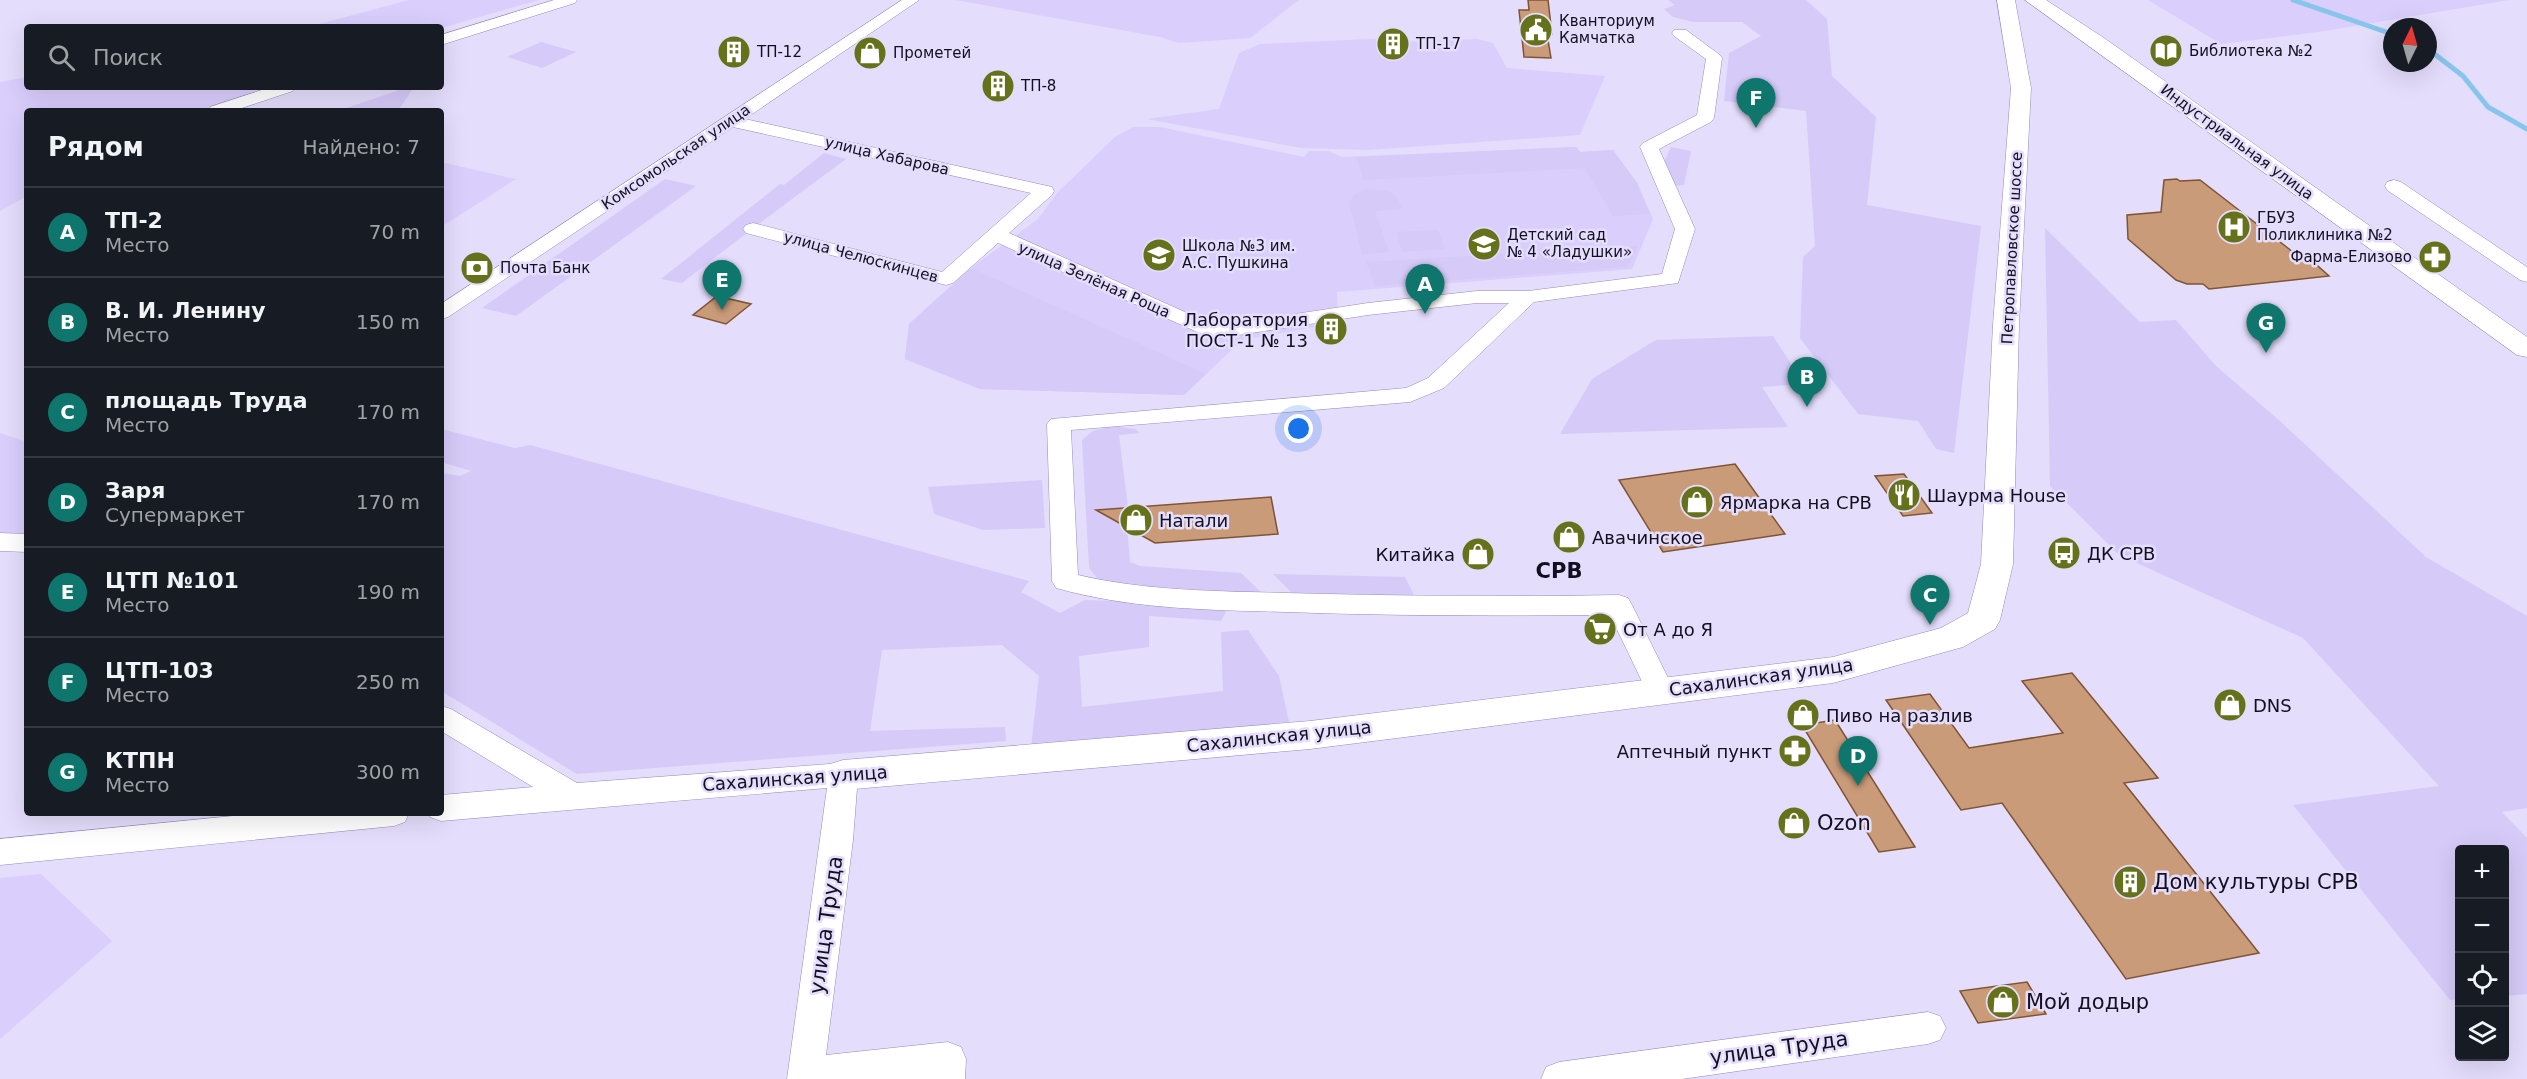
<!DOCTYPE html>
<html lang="ru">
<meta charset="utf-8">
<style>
:root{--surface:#171b24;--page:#242831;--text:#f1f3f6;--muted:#9ea1a6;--line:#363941;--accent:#0f766e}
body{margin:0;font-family:"DejaVu Sans",sans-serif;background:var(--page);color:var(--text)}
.controls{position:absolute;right:18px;bottom:18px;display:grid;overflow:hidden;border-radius:6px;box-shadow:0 6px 24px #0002}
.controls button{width:54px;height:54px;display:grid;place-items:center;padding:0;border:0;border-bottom:2px solid var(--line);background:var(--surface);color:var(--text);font:30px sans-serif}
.compass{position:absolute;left:2383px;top:18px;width:54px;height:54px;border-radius:50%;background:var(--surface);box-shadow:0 6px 24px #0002;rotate:5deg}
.you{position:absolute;left:1299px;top:429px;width:21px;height:21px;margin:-15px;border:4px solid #fff;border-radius:50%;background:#1a73e8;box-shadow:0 0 0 9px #1a73e833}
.badge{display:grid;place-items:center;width:39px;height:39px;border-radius:50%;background:var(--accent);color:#fff;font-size:20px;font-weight:700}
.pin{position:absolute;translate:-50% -50px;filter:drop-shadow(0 2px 3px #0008)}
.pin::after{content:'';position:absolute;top:32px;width:21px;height:18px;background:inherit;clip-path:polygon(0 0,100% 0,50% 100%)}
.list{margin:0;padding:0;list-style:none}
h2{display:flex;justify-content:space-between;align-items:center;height:78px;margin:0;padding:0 24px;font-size:26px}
h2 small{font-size:20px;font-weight:400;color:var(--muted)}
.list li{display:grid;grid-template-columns:39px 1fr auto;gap:18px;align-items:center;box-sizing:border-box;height:90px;padding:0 24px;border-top:2px solid var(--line)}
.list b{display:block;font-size:22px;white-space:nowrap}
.list p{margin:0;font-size:20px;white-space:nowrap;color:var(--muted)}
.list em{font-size:20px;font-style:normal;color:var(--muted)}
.icon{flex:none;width:33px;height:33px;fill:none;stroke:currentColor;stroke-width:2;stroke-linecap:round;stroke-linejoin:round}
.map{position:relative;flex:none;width:2527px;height:1079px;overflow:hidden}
.search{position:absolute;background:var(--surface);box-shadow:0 6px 24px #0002;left:24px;top:24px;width:420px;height:66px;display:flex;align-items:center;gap:15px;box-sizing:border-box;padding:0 21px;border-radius:6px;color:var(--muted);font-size:22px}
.panel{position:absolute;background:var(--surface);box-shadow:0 6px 24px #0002;left:24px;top:108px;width:420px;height:708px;border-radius:6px}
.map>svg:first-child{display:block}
</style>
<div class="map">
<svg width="2527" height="1079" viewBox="0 0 2527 1079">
<rect width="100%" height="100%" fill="#e4ddfc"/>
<g fill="#dacefd">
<polygon points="409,0 539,0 441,28 308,27"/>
<polygon points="956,0 1299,0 1250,38 1179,43 1160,37"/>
<polygon points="2148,0 2509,0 2325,31 2221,44"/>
<polygon points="1370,39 1403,40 1403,42 1477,39 1493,43 1507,68 1605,76 1580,135 1368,150 1301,148 1147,119 1219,109 1239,53 1260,44"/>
<polygon points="27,77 27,87 264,87 208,111 27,111 27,196 0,211 0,82"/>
<polygon points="1133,127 1160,127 1304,157 1309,151 1328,151 1342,157 1576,147 1580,152 1613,150 1637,183 1653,219 1632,269 1337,292 1338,323 1242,340 1184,395 980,389 905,359 909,324 971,268 1038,219 1057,193 1115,137"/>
<polygon points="441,162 516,179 441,227"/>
<polygon points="0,433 27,442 27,538 0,537"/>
<polygon points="41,874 112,941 0,1039 0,878"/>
</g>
<g fill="#d6caf8">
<polygon points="1668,0 1806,0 1827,19 1832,76 1876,117 1867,205 1981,226 1954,453 1936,449 1918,421 1858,414 1800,338 1803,257 1815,246 1806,111 1724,101 1729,53 1761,36 1742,22 1693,22 1673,17 1664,9 1675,5"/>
<polygon points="541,42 576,52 542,68 507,57"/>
<polygon points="402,89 412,90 398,111 338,111"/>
<polygon points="1576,147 1580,152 1613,150 1637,183 1650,214 1613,216 1585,168 1364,180 1356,157"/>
<polygon points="1671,147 1691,151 1684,185 1674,186 1664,162"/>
<path d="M824,153L846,159C790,200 736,241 682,283L661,279L780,184L784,185Z"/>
<polygon points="665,179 696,186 516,316 482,308"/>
<polygon points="1365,189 1388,191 1397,197 1402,209 1375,211 1389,252 1362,254 1349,202 1355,194"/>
<polygon points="2045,228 2140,322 2176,320 2216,366 2281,422 2426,557 2527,616 2527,808 2502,812 2527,838 2527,994 2505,996 2504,850 2460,850 2459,999 2450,1000 2293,805 2439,786 2303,638 2119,555 2050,486"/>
<polygon points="1438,230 1445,249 1402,252 1396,232"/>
<polygon points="1638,246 1628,267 1375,286 1366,262"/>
<polygon points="971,268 1206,374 1184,395 980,389 905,359 909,324"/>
<polygon points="1773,336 1804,384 1762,387 1788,427 1560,434 1592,379 1656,340"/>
<path d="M1111,426L1135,429L1140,433L1119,435L1128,508L1111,509L1112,519L1127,528L1130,562L1140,566L1241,573L1263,594L1115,584C1101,582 1096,579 1089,567L1082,440L1093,431Z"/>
<polygon points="445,430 515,448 530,445 1029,581 1021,592 1060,613 1085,600 1221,605 1226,612 1221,621 1149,616 1149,647 1079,656 1082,707 1223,691 1221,632 1248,630 1279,676 1289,722 1031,748 1039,676 1002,645 882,650 870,731 1005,727 1006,741 577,774 441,691 441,473 460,476 471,471 441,462 441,431"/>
<polygon points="1042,480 1045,528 983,530 934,514 928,487"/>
<polygon points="1273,574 1405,577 1415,597 1293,594"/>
</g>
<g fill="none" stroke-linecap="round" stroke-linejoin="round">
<g stroke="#87c5ec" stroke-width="5">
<polyline points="2293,0 2392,34"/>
<polyline points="2428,49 2463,76 2488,107 2527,129"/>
</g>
</g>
<g fill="#c99b79" stroke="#7e5434" stroke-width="1.5">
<polygon points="1528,0 1548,0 1552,34 1547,34 1551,58 1524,57 1519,10 1529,10"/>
<polygon points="2177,179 2180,181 2200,180 2293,252 2311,260 2329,276 2209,289 2203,284 2187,284 2176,280 2128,239 2127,215 2161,212 2164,180"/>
<polygon points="717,296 751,304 726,324 693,315"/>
<polygon points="1735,464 1785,534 1663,552 1619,480"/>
<polygon points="1904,474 1932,513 1903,516 1875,476"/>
<polygon points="1271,497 1278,534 1155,543 1096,510"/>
<polygon points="2072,673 2158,778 2124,783 2259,953 2126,979 2002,803 1961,810 1886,700 1930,694 1969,748 2063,733 2022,681"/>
<polygon points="1835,720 1915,847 1879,852 1802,725"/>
<polygon points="2027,982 2046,1014 1978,1023 1960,991"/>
</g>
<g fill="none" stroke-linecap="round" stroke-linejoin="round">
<g stroke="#978aba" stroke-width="1">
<g id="minor">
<polygon points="554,0 577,0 575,3 441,45 441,35"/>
<path d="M902,0H919L745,119L1052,187L1054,191L1052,195L1009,233L1216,326L1368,303L1477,291H1528L1662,274L1675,229L1640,147L1643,143L1697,115L1706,59L1674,36L1672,33L1674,30H1686L1720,55L1722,58L1714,118L1711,122L1659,149L1695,229L1678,283L1534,302L1444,388L1410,402L1071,430L1078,575C1146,591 1217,591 1286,593C1397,596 1508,597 1619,595L1628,598L1632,605L1675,692L1671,700L1661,703L1651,700L1610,615C1502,616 1394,616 1286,612C1209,610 1130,609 1056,588L1052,581L1047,424L1051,419L1406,388L1428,378L1509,303H1477L1368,315L1213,339L998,243L953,283L946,285L746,233L743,229L746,225L753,223L942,272L1031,193L733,127L448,317L441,319V304Z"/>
<polygon points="271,87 295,87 293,91 233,111 207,111 210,107"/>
<polygon points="2394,180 2401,182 2527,267 2527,282 2520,280 2387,190 2385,186 2387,182"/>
<polygon points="0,533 27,534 27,552 0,551"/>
<polygon points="441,706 451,709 577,783 843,763 854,766 858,775 853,840 826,1055 948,1042 961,1047 966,1059 965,1079 787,1079 827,788 441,821 430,817 428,813 441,813 441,795 533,787 441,731"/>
<polygon points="263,813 409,813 405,822 394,826 0,865 0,839"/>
<polygon points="1928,1012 1940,1016 1946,1028 1940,1040 1928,1044 1682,1079 1541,1079 1546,1067 1559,1062"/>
</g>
</g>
<g stroke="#978aba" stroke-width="1">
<g id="tertiary">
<polygon points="1997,0 2015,0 2031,88 2019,325 2013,564 2000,620 1995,629 1963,647 1833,683 1310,749 843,790 830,786 824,775 830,764 843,760 1310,721 1833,657 1941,628 1968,613 1981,564 1993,325 2011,88"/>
<polygon points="2025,0 2046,0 2104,38 2527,337 2527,357 2517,355"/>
</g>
</g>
<use href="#minor" fill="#fff" fill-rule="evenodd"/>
<use href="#tertiary" fill="#fff" fill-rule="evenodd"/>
</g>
<defs>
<g id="civic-disc" transform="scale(1.725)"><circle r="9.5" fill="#66711b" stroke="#e4ddfc"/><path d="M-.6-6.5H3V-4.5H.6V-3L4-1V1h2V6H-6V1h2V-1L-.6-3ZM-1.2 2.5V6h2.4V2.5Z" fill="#fff"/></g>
<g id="building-disc" transform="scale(1.725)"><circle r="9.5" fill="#66711b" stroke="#e4ddfc"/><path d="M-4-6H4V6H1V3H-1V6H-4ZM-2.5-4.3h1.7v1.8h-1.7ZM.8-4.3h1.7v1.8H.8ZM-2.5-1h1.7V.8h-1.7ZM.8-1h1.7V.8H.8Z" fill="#fff"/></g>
<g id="library-disc" transform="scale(1.725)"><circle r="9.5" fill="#66711b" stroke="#e4ddfc"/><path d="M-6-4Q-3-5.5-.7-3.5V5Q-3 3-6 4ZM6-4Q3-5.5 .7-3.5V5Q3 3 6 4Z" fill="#fff"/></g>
<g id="shop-disc" transform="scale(1.725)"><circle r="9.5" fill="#66711b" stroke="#e4ddfc"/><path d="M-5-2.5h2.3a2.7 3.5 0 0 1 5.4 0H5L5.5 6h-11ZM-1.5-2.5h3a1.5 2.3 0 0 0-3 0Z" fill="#fff"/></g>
<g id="hospital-disc" transform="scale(1.725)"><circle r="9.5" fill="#66711b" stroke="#e4ddfc"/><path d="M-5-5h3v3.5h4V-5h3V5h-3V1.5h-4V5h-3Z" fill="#fff"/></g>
<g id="school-disc" transform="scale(1.725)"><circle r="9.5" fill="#66711b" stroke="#e4ddfc"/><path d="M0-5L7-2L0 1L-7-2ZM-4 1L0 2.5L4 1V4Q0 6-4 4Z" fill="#fff"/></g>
<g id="pharmacy-disc" transform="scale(1.725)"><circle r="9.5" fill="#66711b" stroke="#e4ddfc"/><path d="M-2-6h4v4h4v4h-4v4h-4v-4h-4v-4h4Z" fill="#fff"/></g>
<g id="bank-disc" transform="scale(1.725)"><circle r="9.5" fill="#66711b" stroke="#e4ddfc"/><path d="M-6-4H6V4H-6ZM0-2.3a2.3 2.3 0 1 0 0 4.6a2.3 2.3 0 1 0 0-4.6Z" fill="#fff"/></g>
<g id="restaurant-disc" transform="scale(1.725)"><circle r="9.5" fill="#66711b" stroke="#e4ddfc"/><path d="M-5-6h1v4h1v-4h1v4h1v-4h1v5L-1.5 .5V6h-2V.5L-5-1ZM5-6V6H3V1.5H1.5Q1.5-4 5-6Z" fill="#fff"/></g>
<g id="bus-disc" transform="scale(1.725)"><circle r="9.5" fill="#66711b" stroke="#e4ddfc"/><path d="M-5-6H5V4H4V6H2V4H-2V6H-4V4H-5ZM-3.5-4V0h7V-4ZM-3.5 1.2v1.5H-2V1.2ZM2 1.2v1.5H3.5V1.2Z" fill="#fff"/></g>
<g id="supermarket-disc" transform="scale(1.725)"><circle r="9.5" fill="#66711b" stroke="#e4ddfc"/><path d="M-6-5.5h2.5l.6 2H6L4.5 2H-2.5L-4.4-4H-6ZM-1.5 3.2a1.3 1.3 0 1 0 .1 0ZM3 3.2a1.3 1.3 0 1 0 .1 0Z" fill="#fff"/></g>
</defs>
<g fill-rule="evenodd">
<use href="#civic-disc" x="1536" y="30"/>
<use href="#building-disc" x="1393" y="44"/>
<use href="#library-disc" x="2166" y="51"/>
<use href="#building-disc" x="734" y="52"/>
<use href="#shop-disc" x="870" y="53"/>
<use href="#building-disc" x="998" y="86"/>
<use href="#hospital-disc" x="2234" y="227"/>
<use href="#school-disc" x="1484" y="244"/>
<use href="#school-disc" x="1159" y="255"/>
<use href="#pharmacy-disc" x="2435" y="257"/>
<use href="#bank-disc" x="477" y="268"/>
<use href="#building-disc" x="1331" y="329"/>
<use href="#restaurant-disc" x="1904" y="495"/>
<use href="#shop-disc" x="1697" y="502"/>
<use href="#shop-disc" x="1136" y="520"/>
<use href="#shop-disc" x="1569" y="537"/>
<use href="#bus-disc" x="2064" y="553"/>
<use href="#shop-disc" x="1478" y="554"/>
<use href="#supermarket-disc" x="1600" y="629"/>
<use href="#shop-disc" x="2230" y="705"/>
<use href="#shop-disc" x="1803" y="715"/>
<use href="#pharmacy-disc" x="1795" y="751"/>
<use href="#shop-disc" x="1794" y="823"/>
<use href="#building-disc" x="2130" y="882"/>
<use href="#shop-disc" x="2003" y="1002"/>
</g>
<g text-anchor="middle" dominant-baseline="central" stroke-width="5" stroke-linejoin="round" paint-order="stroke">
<g font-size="15" fill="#140f20" stroke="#e4ddfc" text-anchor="start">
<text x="1559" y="21">Кванториум<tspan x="1559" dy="17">Камчатка</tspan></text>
<text x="1416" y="44">ТП-17</text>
<text x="2189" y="51">Библиотека №2</text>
<text x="757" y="52">ТП-12</text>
<text x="893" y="53">Прометей</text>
<text x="1021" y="86">ТП-8</text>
<text x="2257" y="218">ГБУЗ<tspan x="2257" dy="17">Поликлиника №2</tspan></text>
<text x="1507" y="235">Детский сад<tspan x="1507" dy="17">№ 4 «Ладушки»</tspan></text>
<text x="1182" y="246">Школа №3 им.<tspan x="1182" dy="17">А.С. Пушкина</tspan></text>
<text x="2412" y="257" text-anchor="end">Фарма-Елизово</text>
<text x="500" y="268">Почта Банк</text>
</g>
<g font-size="15" fill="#140f20" stroke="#e4ddfc">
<text transform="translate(2237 142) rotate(36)">Индустриальная улица</text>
<text transform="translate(887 156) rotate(13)">улица Хабарова</text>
<text transform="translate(676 157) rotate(-34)">Комсомольская улица</text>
<text transform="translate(2012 248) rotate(-87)">Петропавловское шоссе</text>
<text transform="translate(861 257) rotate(15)">улица Челюскинцев</text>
<text transform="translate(1094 280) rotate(24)">улица Зелёная Роща</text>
</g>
<g font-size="18" fill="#140f20" stroke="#e4ddfc" text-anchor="start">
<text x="1308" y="319" text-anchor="end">Лаборатория<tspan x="1308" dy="21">ПОСТ-1 № 13</tspan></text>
<text x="1927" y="495">Шаурма House</text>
<text x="1720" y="502">Ярмарка на СРВ</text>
<text x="1159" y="520">Натали</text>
<text x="1592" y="537">Авачинское</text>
<text x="2087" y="553">ДК СРВ</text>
<text x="1455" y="554" text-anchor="end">Китайка</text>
<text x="1623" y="629">От А до Я</text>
<text x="2253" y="705">DNS</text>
<text x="1826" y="715">Пиво на разлив</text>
<text x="1772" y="751" text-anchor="end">Аптечный пункт</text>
</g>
<g font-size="18" fill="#140f20" stroke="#e4ddfc">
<text transform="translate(1761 677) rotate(-8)">Сахалинская улица</text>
<text transform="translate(1279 736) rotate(-6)">Сахалинская улица</text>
<text transform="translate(795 778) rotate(-4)">Сахалинская улица</text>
</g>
<g font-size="21" font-weight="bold" fill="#140f20" stroke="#e4ddfc">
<text x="1559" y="571">СРВ</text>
</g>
<g font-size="21" fill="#140f20" stroke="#e4ddfc" text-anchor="start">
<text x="1817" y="823">Ozon</text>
<text x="2153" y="882">Дом культуры СРВ</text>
<text x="2026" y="1002">Мой додыр</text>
</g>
<g font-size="21" fill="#140f20" stroke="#e4ddfc">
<text transform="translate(826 925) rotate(-82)">улица Труда</text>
<text transform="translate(1779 1048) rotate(-8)">улица Труда</text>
</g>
</g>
</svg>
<div class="controls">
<button>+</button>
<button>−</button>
<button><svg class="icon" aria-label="locate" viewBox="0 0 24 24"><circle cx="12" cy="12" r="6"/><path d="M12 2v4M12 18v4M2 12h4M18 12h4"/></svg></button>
<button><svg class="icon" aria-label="layers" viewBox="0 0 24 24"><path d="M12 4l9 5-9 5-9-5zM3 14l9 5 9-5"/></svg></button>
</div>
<svg class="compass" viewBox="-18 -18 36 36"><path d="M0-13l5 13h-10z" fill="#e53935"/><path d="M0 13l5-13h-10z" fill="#9ea1a6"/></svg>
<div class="you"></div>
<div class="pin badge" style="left:1425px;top:314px">A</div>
<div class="pin badge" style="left:1807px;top:407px">B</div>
<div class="pin badge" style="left:1930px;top:625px">C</div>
<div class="pin badge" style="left:1858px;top:786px">D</div>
<div class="pin badge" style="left:722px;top:310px">E</div>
<div class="pin badge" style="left:1756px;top:128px">F</div>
<div class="pin badge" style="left:2266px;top:353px">G</div>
<div class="search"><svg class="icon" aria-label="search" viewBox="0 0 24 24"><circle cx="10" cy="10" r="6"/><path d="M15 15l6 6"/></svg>Поиск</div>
<section class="panel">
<h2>Рядом<small>Найдено: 7</small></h2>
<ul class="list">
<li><span class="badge">A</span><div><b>ТП-2</b><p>Место</p></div><em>70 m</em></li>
<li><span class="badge">B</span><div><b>В. И. Ленину</b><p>Место</p></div><em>150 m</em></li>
<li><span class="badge">C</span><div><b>площадь Труда</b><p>Место</p></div><em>170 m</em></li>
<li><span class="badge">D</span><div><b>Заря</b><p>Супермаркет</p></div><em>170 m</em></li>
<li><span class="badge">E</span><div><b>ЦТП №101</b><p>Место</p></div><em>190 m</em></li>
<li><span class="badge">F</span><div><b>ЦТП-103</b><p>Место</p></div><em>250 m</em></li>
<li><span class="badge">G</span><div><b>КТПН</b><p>Место</p></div><em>300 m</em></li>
</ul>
</section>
</div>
